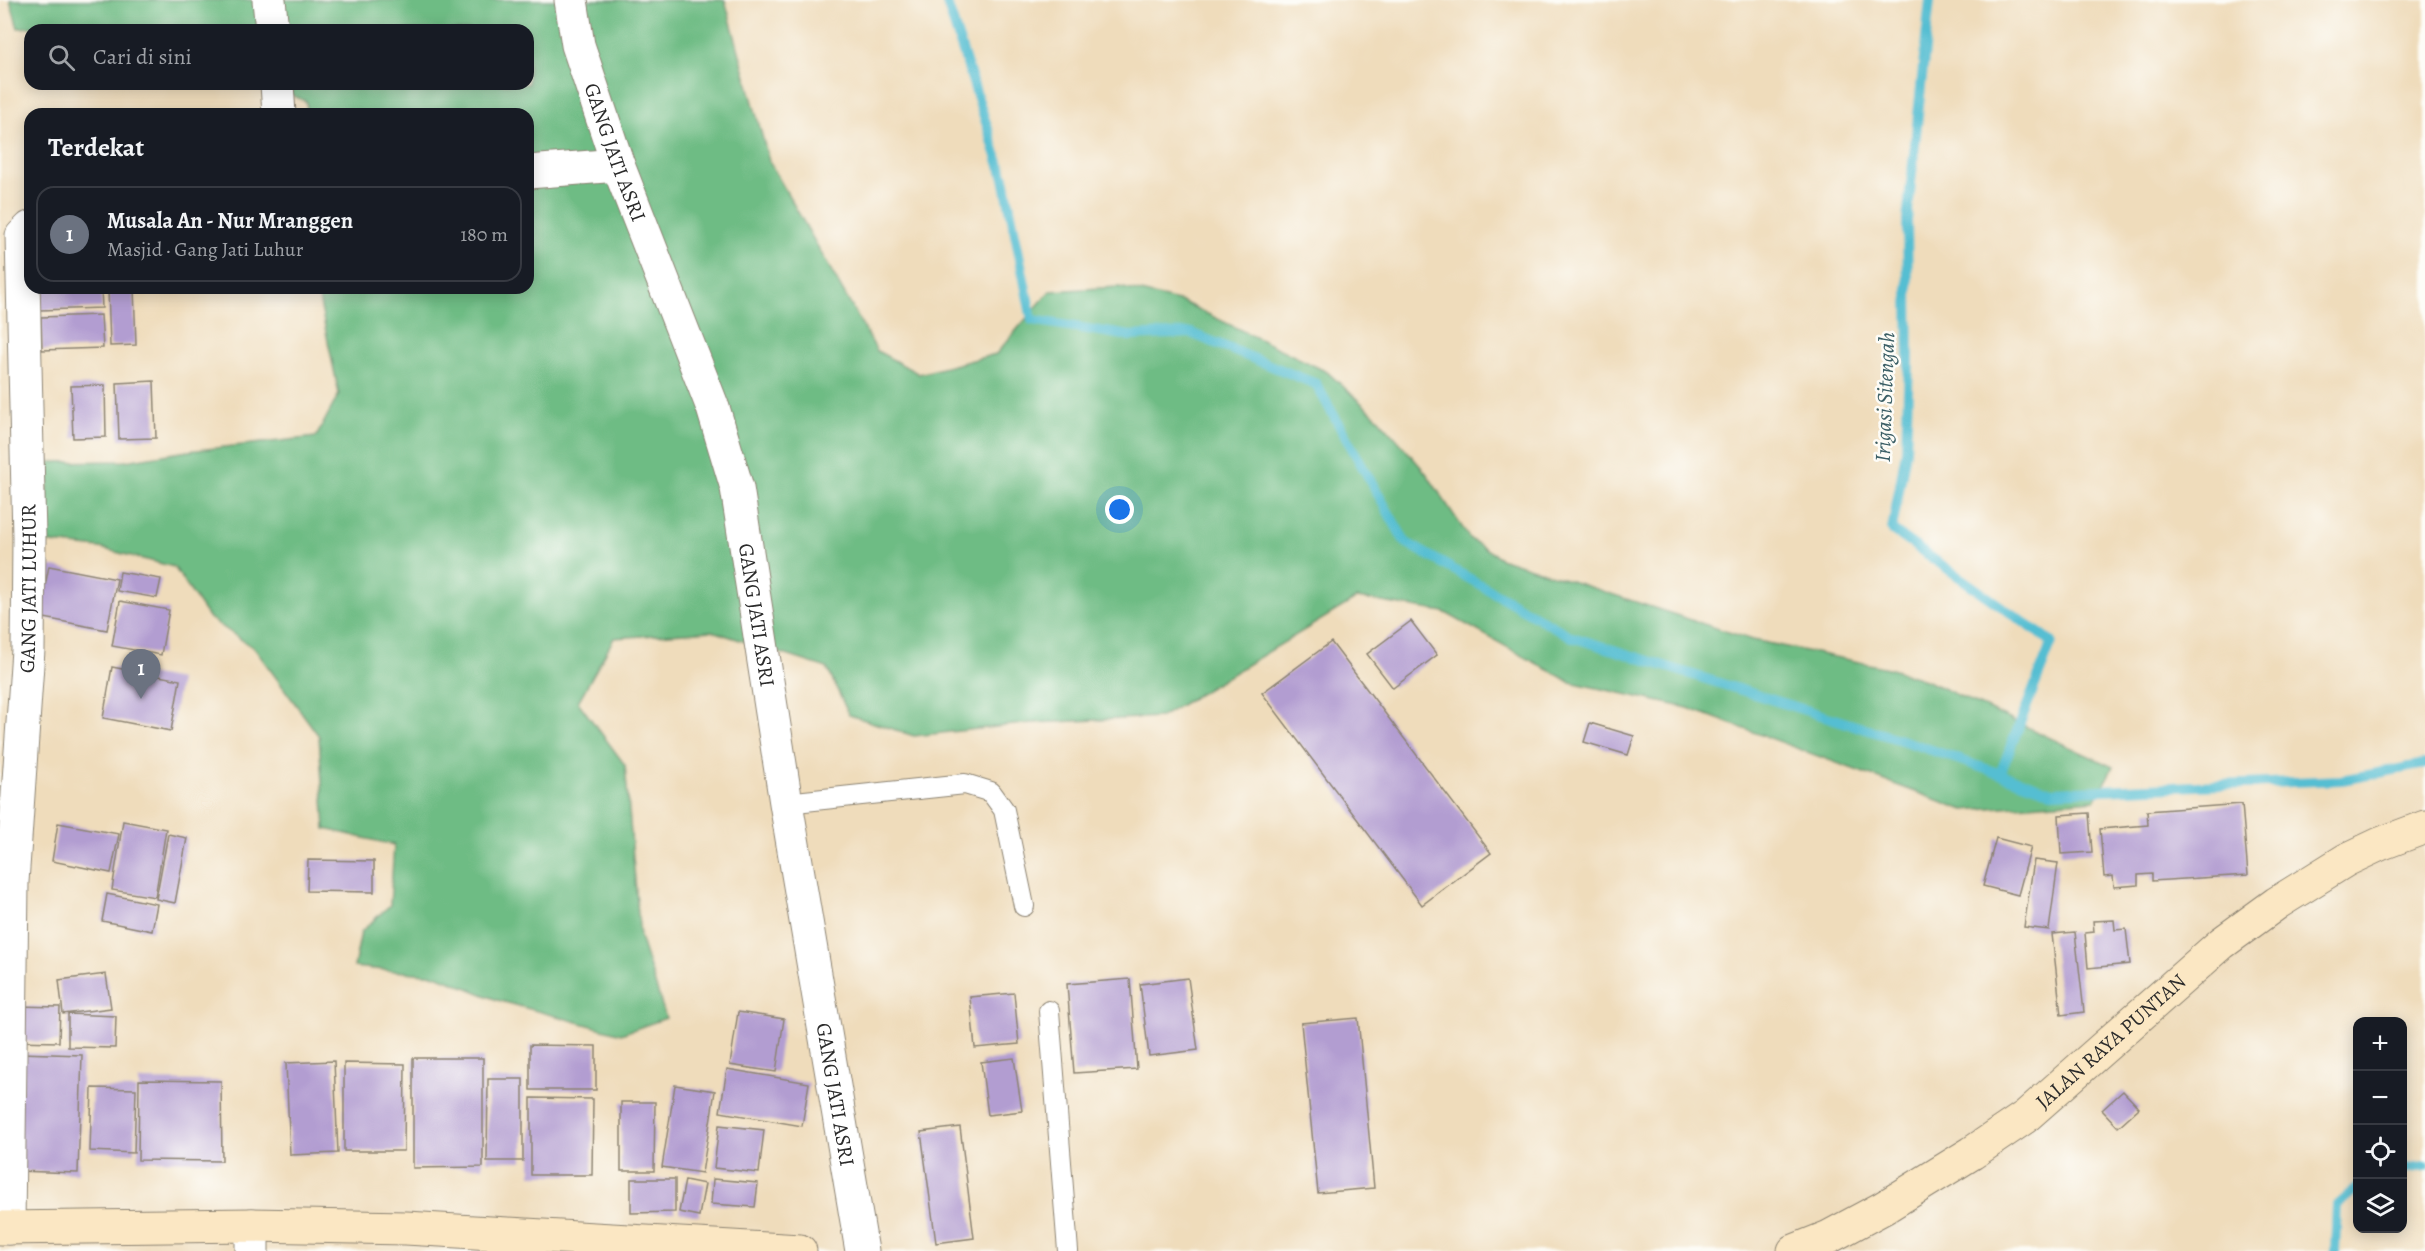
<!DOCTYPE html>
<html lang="id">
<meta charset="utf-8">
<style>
:root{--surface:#171b24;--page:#20242c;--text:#f1f3f6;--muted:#9ea1a6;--line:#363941;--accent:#c8321e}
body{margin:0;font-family:Alegreya,serif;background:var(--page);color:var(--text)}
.controls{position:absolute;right:18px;bottom:18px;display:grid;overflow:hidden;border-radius:12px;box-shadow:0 3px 15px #0003}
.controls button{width:54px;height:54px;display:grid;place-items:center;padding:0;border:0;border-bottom:2px solid var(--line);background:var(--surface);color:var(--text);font:30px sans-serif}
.you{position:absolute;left:1120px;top:510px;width:21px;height:21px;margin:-15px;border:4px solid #fff;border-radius:50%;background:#1a73e8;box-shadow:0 0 0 9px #1a73e833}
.badge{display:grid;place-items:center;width:39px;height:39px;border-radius:50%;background:var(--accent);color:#fff;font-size:20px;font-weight:700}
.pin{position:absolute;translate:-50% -50px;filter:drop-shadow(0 2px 3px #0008)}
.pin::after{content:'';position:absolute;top:32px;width:21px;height:18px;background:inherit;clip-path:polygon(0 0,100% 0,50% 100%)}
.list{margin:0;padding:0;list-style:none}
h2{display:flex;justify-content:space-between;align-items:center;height:78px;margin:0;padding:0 24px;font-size:26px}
h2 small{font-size:20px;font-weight:400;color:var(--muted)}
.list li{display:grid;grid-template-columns:39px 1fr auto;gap:18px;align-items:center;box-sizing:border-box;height:96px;margin:0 12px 12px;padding:0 12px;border:2px solid var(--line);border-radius:18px}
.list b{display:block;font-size:22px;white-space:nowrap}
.list p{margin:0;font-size:20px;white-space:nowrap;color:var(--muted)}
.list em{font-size:20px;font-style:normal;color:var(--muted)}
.icon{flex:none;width:33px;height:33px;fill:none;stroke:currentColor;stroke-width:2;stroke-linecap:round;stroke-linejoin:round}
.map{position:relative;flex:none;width:2425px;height:1251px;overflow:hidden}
.search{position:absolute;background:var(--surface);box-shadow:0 3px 15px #0003;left:24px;top:24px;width:510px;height:66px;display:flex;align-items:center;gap:15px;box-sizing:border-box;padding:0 21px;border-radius:18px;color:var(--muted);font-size:22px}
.panel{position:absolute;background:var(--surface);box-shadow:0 3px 15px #0003;left:24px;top:108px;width:510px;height:186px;border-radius:18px}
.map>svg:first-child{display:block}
</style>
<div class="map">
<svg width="2425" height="1251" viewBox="0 0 2425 1251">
<rect width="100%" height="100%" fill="#fdfcf7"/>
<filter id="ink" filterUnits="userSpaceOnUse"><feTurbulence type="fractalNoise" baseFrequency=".0167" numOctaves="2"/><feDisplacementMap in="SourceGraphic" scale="12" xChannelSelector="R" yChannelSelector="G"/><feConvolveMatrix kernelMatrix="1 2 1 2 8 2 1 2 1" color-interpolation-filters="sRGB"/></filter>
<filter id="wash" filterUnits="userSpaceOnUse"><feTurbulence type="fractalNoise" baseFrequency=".008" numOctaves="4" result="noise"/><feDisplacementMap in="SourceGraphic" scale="24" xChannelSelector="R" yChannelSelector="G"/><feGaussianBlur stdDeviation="1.35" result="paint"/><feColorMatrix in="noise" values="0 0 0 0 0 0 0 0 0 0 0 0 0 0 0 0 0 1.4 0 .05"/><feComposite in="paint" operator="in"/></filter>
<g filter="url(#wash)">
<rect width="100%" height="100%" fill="#efdcbb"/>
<polygon fill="#6ebc84" stroke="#4c7458" stroke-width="1.5" points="10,0 725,0 769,161 877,351 919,374 996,354 1050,291 1119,287 1183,302 1327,372 1379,419 1402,445 1426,473 1470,539 1500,558 1753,640 1888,668 1925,680 2113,767 2095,800 1964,810 1688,708 1570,682 1444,612 1357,598 1161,717 1032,723 914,736 849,715 827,668 712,631 614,638 578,702 625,765 640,937 666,1018 621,1034 497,1000 436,975 354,967 361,932 390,905 394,845 325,829 319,736 255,649 208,617 174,567 100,548 43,542 50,462 125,461 188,451 316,437 339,394 319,298 313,288 528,288 528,114 306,114 307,102 268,84 528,84 528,30 103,30 80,24 18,28"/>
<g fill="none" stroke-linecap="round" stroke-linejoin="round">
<g stroke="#55bed2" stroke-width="10">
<polyline points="946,0 1004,178 1032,320 1130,336 1191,333 1316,384 1405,542 1572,637 1917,745 2052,792 2342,780 2425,764"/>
<polyline points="1930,0 1907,221 1909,361 1906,451 1892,530 2052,642 2000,774"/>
<polyline points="2402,1169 2425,1166"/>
<polyline points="2335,1251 2337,1205 2358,1187"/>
</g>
</g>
<g id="blocks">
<g fill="#b29dd1">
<polygon points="39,288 101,288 102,308 40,310"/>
<polygon points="108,288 134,288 136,345 110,346"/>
<polygon points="101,315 103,348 42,350 41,317"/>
<polygon points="154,381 156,438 119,439 117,383"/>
<polygon points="105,385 106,437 73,438 71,386"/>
<polygon points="49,566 117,579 107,630 39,617"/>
<polygon points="120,572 161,579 157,598 117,591"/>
<polygon points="120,601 169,610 161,655 112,646"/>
<polygon points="1411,621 1437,655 1393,688 1367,654"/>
<polygon points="1331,642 1491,853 1422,905 1262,693"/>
<polygon points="112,667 180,680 171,731 103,718"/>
<polygon points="1590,723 1634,736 1628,755 1584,742"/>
<polygon points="2242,804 2248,875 2152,881 2152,874 2138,875 2138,885 2114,887 2113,876 2104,877 2100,829 2148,825 2147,811"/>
<polygon points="2089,813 2092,852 2061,854 2059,815"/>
<polygon points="123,821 166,829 155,897 112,890"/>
<polygon points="58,823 119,834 111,873 52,861"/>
<polygon points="168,834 187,838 175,903 156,899"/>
<polygon points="1996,838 2031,847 2018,895 1983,886"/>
<polygon points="308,860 374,861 374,892 307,891"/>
<polygon points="2034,860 2058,863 2049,930 2024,927"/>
<polygon points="107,894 157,904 152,931 102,921"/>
<polygon points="2114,920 2115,930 2126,929 2130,964 2088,968 2085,933 2094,932 2093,921"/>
<polygon points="2075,932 2084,1012 2061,1015 2052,934"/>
<polygon points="106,974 111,1008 63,1014 59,980"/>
<polygon points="1188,978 1198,1050 1149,1056 1140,984"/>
<polygon points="1130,979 1137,1069 1074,1073 1067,984"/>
<polygon points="1014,993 1019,1044 975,1048 970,997"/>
<polygon points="15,1006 60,1007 59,1042 14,1041"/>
<polygon points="738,1012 784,1019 776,1072 730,1065"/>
<polygon points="68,1014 116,1016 115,1048 68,1047"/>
<polygon points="1358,1018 1374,1188 1318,1193 1301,1023"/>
<polygon points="530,1045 596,1046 596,1090 530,1090"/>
<polygon points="19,1053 82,1055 78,1173 16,1171"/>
<polygon points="413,1058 483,1058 483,1167 413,1168"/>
<polygon points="1014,1058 1022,1111 988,1115 981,1062"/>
<polygon points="334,1061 338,1153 290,1155 286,1063"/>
<polygon points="344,1063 405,1064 404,1151 344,1151"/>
<polygon points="727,1069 809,1083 802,1126 720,1112"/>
<polygon points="488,1079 523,1079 523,1161 487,1161"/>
<polygon points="139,1080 221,1081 222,1161 138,1160"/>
<polygon points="675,1085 715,1091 702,1173 662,1167"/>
<polygon points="92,1088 136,1089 134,1153 90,1151"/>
<polygon points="2123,1091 2139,1108 2118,1127 2102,1110"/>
<polygon points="531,1098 593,1099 592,1175 531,1175"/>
<polygon points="621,1102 655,1102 654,1171 621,1171"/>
<polygon points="719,1125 764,1130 759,1173 714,1168"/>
<polygon points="960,1127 974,1238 936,1243 921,1132"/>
<polygon points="631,1179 675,1179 675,1212 631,1213"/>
<polygon points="713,1179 758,1183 755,1207 711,1204"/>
<polygon points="685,1180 705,1184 699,1216 679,1212"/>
</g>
</g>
</g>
<g filter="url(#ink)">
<use href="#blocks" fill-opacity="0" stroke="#8d8473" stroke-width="1.5"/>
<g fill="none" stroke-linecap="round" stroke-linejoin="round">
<g stroke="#8d8473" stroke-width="22">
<g id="service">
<polyline points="786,803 965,784 991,792 1004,810 1024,906"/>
<polyline points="1049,1011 1068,1251"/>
</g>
</g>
<g stroke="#8d8473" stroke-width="35">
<g id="minor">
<polyline points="269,0 272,30"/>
<path id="s1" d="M571,0L578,45L618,165L713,408L737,488L786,803L862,1251"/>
<polyline points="277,84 279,114"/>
<polyline points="528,172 618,165"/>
<path id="s2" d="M8,1228L12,882L28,650L29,537L22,236L30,228"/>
<polyline points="252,1251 252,1225"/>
</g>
</g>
<g stroke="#8d8473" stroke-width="35">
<g id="secondary">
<polyline points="0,1228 252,1225 406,1228 800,1251"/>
<path id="s3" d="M1794,1251L1829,1237L1883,1208L1972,1153L2025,1117L2222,943L2277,903L2346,860L2380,844L2425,827"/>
</g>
</g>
<use href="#service" stroke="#fff" stroke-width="20"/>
<use href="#minor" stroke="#fff" stroke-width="33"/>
<use href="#secondary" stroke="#fbe7c3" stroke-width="33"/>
</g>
</g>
<g text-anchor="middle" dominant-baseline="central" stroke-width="5" stroke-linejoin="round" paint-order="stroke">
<g font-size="21" fill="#2b2b2b" stroke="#fdfcf7">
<text stroke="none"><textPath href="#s1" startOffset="159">GANG JATI ASRI</textPath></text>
<text stroke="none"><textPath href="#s2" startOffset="640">GANG JATI LUHUR</textPath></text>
<text stroke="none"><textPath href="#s1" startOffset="645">GANG JATI ASRI</textPath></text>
<text stroke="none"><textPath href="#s3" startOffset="382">JALAN RAYA PUNTAN</textPath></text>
<text stroke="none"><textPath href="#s1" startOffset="1131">GANG JATI ASRI</textPath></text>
</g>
<g font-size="22" font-style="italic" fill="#3a5e65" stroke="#fdfcf7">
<text transform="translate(1885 397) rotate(-88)">Irigasi Sitengah</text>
</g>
</g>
</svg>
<div class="controls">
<button>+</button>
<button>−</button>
<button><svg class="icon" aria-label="locate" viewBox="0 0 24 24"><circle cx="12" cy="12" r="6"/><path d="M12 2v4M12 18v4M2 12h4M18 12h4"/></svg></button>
<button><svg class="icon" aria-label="layers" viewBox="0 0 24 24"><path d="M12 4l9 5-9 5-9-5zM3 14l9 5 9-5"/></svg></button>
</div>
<div class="you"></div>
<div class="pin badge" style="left:141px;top:699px;background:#6b7280">1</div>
<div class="search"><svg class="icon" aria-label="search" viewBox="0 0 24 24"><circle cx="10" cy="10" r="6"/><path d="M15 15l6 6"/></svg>Cari di sini</div>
<section class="panel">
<h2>Terdekat<small></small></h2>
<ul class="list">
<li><span class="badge" style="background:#6b7280">1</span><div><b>Musala An - Nur Mranggen</b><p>Masjid · Gang Jati Luhur</p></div><em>180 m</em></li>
</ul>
</section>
</div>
